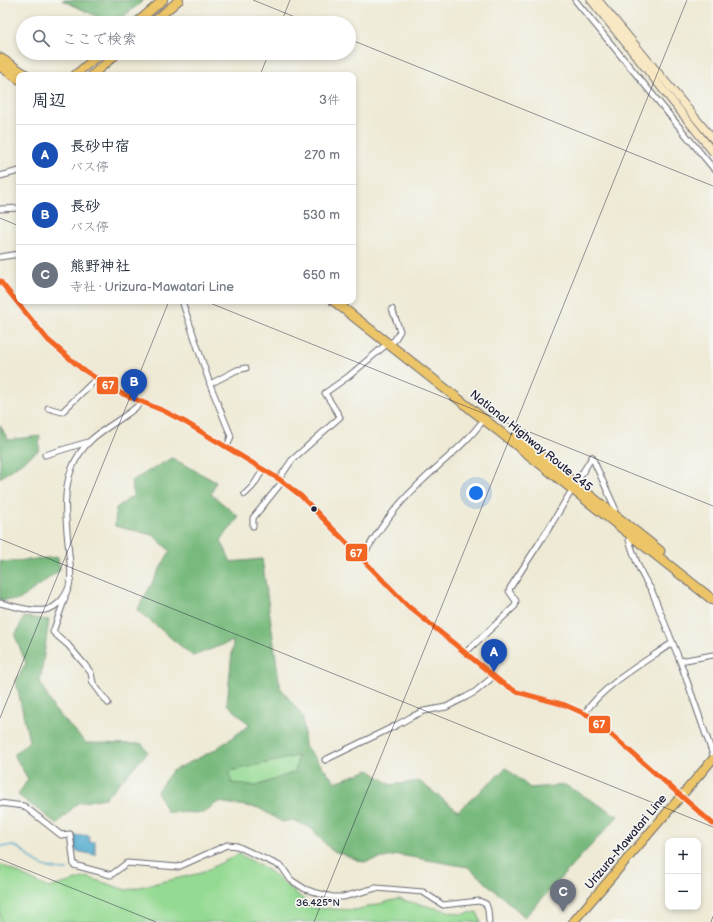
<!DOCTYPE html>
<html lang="ja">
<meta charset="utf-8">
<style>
:root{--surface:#fff;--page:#f6f6f7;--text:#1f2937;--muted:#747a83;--line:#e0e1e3;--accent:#b45309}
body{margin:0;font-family:"Balsamiq Sans","Klee One",sans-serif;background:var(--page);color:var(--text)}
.controls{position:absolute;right:12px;bottom:12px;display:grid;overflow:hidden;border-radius:8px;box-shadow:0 2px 6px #0003}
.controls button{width:36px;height:36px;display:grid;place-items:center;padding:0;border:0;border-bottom:1px solid var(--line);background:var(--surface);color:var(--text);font:20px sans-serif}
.you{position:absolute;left:476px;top:493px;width:14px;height:14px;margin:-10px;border:3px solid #fff;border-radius:50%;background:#1a73e8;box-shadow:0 0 0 6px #1a73e833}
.badge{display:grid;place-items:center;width:26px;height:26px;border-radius:50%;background:var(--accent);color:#fff;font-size:13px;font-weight:700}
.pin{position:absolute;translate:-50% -33px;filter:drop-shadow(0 1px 2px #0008)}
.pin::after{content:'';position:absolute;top:21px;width:14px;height:12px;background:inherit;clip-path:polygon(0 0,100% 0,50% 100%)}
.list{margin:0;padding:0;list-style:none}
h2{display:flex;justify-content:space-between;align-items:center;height:52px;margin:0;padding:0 16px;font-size:17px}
h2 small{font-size:13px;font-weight:400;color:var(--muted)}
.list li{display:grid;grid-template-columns:26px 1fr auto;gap:12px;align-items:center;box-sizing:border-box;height:60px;padding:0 16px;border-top:1px solid var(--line)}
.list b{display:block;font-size:15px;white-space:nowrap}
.list p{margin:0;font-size:13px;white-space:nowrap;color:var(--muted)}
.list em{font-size:13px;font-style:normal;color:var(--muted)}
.icon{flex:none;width:22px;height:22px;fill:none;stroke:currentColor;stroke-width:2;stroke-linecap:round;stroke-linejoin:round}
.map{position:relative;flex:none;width:713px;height:922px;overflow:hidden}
.search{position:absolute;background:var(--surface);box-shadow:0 2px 6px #0003;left:16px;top:16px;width:340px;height:44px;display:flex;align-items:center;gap:10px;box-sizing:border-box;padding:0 14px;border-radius:22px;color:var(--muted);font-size:15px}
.panel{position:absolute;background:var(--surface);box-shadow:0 2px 6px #0003;left:16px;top:72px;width:340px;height:232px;border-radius:8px}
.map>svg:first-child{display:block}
</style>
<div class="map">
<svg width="713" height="922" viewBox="0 0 713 922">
<rect width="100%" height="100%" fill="#f6f6f2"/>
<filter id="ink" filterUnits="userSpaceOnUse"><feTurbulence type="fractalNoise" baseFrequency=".025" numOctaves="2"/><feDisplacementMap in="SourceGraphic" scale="8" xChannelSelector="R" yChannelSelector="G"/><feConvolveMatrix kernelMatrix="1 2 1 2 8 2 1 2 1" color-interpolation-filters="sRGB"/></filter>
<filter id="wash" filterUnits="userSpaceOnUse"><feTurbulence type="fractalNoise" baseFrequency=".012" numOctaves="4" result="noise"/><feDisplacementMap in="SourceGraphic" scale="16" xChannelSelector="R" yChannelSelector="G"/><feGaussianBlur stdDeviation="0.9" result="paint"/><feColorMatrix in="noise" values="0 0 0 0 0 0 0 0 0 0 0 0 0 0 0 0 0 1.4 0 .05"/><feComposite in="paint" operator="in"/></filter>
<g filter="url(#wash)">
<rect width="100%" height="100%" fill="#eeead5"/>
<g fill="#95da93" stroke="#5c7e67">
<polygon points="298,756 295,772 257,786 231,783 229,771"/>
<polygon points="239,854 265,868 314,908 355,910 398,899 460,914 477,912 481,922 0,922 0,864 48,888 87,877 126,890 201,873"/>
</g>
<g fill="#78ba7d" stroke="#4d6e5c" fill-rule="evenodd">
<polygon points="62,0 144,0 115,23 97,23 96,16"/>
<polygon points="0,425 8,440 40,436 39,450 0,478"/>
<path d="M172,458L216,482L211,494L239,517L221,540L231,562L262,559L280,687L303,717L305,746L335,782L369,770L391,785L419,781L458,811L506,768L530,788L565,785L618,816L525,917L468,867L399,855L363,862L331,850L311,828L293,820L282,822L259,808L218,802L203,813L167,812L157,791L172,771L213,751L250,725L227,704L233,641L193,656L137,610L170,551L153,535L115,526L116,508L134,495L131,481ZM298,756L295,772L257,786L231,783L230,771Z"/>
<polygon points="58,557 60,570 19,600 0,600 0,561 5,562"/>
<polygon points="24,617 49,620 40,682 54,709 86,743 142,744 148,752 105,798 78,803 57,824 18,795 28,779 14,755 29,741 16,681 26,663 15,636"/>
</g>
<polygon fill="#50aace" stroke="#396684" points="89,835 89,842 95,842 95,855 76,851 75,836"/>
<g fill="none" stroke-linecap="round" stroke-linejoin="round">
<path stroke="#50aace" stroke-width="1.5" d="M0,846C24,845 19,850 36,862C45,868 57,870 67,870"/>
</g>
</g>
<g filter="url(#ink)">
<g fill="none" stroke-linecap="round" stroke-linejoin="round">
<g stroke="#696871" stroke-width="7">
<g id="street">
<polyline points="575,0 713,168"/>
<polyline points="0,176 19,171"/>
<polyline points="0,209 19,208"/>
<polyline points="0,257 19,254"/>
<polyline points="0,281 48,340 82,369 118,392 164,411 185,422 279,479 301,496 408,606 501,682 517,692 565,705 590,716 713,824"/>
<polyline points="182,301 211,387 231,436 227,447"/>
<polyline points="210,384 237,370 246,368"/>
<polyline points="48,408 62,412 96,379"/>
<polyline points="45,455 88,442"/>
<polyline points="592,457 615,508 614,514"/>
<polyline points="279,479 292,460 340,417 325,393 349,376 388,343 394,341 400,331 392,309"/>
<polyline points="245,494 253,486 263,470"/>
<polyline points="253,526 253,518 282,482"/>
<path d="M631,536L629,540C635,558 640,574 651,589L680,661L713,755"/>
<path d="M362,557C378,532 392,510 414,489C437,465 465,446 484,419"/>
<polyline points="65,598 53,632 68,645 85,665 91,673 93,683 108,703"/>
<path d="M0,603C14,606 30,612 45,610C58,608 68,594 70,582C72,574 70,563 69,555C67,526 61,495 72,468C87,431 116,427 142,402"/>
<polyline points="465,653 515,606 516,601 509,591 510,588 549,528 592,457"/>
<polyline points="680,661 713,655"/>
<path d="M585,713C602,686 646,661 672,643"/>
<polyline points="325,760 395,726 411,717 424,711 446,707 466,697 475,692 494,676"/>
<polyline points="0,803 24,806 61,835 70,834 74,865 111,875 127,863 178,867 227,845 237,846 282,867 291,880 305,889 317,893 332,897 343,897 376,888 423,892 443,905 479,901 486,904 488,910 489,922"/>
</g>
</g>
<g stroke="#696871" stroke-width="9">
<g id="secondary">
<polyline points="591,0 713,152"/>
<polyline points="598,0 713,139"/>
</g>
</g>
<g stroke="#696871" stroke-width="10">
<g id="primary">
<polyline points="136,23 163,0"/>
<polyline points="152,23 179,0"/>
<polyline points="75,75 101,53"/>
<polyline points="92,75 118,53"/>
<polyline points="573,922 713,759"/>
</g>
</g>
<g stroke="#696871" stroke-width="11">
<g id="highway">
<polyline points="0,58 26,75"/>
<polyline points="0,66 19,79"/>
<polyline points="334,301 713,600"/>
<polyline points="516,437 660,551"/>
</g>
</g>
<use href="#street" stroke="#fff" stroke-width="5"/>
<use href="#secondary" stroke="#f8e8c3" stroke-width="7"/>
<use href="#primary" stroke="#edc569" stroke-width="8"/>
<use href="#highway" stroke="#edc569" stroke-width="9"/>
<g stroke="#f6f6f2" stroke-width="8">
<polyline id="bus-1" points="0,281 48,340 82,369 118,392 164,411 185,422 279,479 301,496 408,606 501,682 517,692 565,705 590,716 713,824"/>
</g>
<use href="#bus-1" stroke="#f26522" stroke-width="5"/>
</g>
</g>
<path fill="none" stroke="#22223b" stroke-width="1" stroke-opacity="0.45" d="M253,0L310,23M281,23L290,0M349,39L713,186M260,75L269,53M0,218L19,226M205,301L713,506M0,539L713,827M0,718L169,301M0,859L156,922M314,922L687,0M711,922L713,916"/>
<circle fill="#22223b" stroke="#f6f6f2" stroke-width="1.5" cx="314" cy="509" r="3.5"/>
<g text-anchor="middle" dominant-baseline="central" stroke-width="3.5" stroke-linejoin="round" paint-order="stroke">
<g font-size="12" fill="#22223b" stroke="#f6f6f2">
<text transform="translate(531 441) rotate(39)">National Highway Route 245</text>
<text transform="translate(626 842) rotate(-50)">Urizura-Mawatari Line</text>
</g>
</g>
<g font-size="10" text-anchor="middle" fill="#22223b" stroke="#f6f6f2" stroke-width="3.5" stroke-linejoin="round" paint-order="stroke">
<text x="318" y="906">36.425°N</text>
</g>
<g stroke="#f6f6f2" stroke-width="1.5">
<rect x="96" y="376" width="23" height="19" rx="4" fill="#f26522"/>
<rect x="345" y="543" width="23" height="19" rx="4" fill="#f26522"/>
<rect x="588" y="715" width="23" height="19" rx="4" fill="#f26522"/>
</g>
<g font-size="11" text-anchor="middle" font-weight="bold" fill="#fff">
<text x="108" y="389">67</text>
<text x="356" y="557">67</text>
<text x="599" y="728">67</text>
</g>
</svg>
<div class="controls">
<button>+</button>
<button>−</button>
</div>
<div class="you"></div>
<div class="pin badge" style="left:494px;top:672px;background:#1a4fb4">A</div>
<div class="pin badge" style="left:134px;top:402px;background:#1a4fb4">B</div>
<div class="pin badge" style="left:563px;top:912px;background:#6b7280">C</div>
<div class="search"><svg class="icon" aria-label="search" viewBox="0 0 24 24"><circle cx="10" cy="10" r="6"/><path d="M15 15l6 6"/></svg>ここで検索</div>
<section class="panel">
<h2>周辺<small>3件</small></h2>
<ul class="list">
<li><span class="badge" style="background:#1a4fb4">A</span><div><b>長砂中宿</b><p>バス停</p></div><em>270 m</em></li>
<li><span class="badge" style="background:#1a4fb4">B</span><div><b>長砂</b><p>バス停</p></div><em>530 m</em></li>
<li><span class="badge" style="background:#6b7280">C</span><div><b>熊野神社</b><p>寺社 · Urizura-Mawatari Line</p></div><em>650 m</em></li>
</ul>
</section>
</div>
